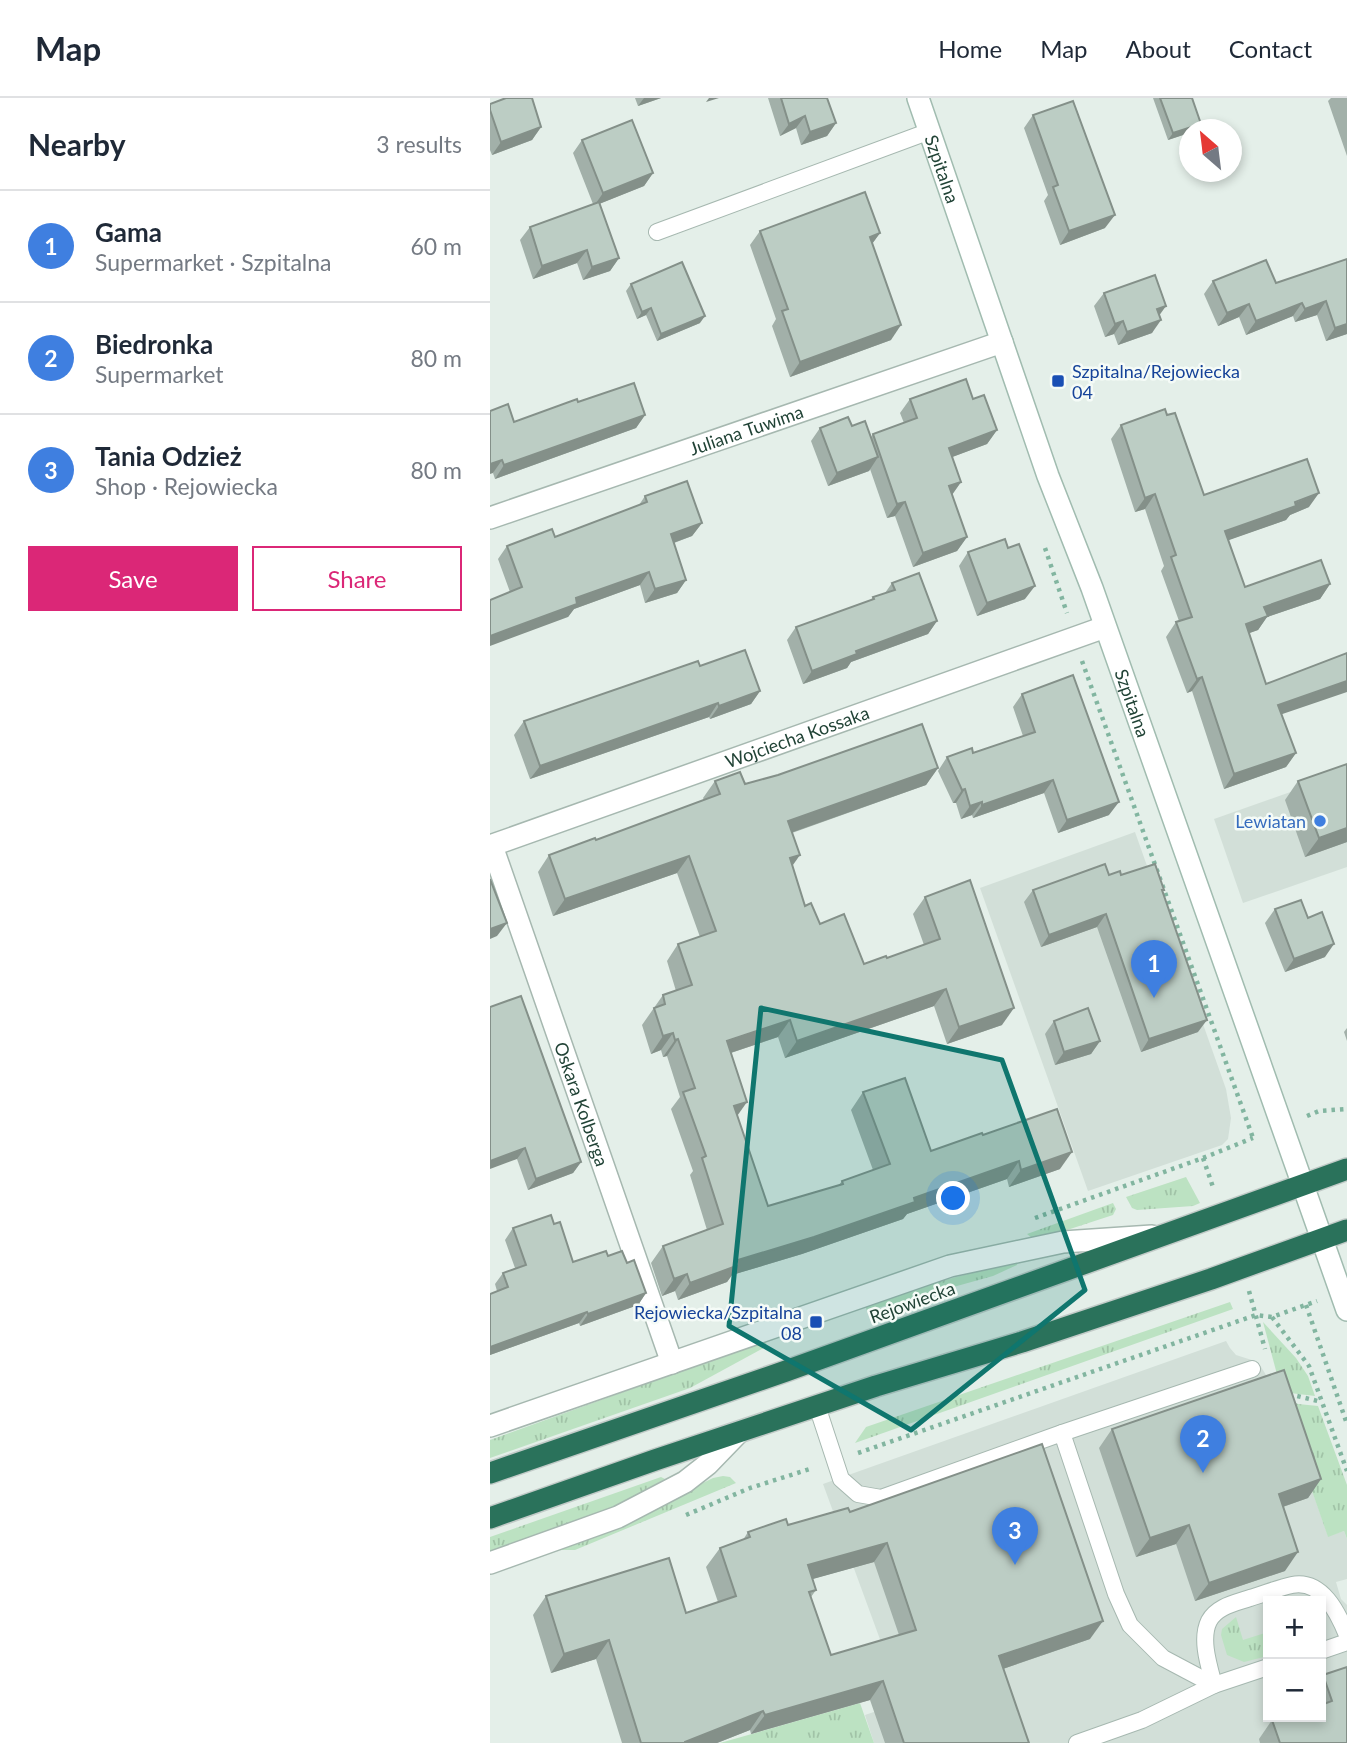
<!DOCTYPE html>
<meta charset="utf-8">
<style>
:root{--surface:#fff;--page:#f6f6f7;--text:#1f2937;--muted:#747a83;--line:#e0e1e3;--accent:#db2777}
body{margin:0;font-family:Lato,sans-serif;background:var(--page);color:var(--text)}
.controls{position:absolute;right:21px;bottom:21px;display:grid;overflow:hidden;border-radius:0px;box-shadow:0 4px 10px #0003}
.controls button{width:63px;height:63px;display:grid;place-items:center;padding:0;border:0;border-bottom:2px solid var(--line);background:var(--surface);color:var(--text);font:35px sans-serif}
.compass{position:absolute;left:689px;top:21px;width:63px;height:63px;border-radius:50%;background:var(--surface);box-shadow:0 4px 10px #0003;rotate:332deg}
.you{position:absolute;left:464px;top:1101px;width:24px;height:24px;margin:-18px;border:5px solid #fff;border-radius:50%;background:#1a73e8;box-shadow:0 0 0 10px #1a73e833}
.badge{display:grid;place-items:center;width:46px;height:46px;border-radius:50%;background:var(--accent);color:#fff;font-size:23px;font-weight:700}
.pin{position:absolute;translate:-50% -58px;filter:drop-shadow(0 2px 4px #0008)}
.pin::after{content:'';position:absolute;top:37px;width:24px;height:21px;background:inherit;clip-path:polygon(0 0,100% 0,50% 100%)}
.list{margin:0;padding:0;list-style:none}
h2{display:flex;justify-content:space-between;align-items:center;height:91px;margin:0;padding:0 28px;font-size:30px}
h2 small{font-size:23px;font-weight:400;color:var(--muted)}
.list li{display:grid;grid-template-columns:46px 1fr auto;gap:21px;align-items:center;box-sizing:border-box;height:112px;padding:0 28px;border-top:2px solid var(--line)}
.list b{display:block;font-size:26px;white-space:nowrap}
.list p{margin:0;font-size:23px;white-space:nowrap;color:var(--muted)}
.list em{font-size:23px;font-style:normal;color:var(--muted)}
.actions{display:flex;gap:14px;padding:21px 28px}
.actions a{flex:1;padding:16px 0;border:2px solid var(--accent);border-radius:0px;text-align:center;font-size:24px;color:var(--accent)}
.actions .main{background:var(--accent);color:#fff}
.map{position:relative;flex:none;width:857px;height:1645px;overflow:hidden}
header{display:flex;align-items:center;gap:42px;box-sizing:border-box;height:98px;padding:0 35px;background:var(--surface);border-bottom:2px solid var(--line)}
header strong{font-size:33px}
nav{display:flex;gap:38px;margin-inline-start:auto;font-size:24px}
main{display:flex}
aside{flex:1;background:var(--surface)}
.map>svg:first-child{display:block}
</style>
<header>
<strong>Map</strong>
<nav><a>Home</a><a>Map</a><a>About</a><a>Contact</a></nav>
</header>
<main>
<aside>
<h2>Nearby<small>3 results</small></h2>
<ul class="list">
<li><span class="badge" style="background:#3f7fe0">1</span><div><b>Gama</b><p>Supermarket · Szpitalna</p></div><em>60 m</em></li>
<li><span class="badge" style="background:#3f7fe0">2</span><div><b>Biedronka</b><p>Supermarket</p></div><em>80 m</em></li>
<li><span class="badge" style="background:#3f7fe0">3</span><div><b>Tania Odzież</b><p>Shop · Rejowiecka</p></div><em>80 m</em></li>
</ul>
<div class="actions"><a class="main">Save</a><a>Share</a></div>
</aside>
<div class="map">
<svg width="857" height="1645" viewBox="0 0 857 1645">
<defs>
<pattern id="grass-tufts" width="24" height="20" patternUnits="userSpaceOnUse" patternTransform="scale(1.75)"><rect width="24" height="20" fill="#bce2c2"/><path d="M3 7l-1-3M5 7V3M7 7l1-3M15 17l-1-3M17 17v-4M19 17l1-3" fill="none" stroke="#a1c3a7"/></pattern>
</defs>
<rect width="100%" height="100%" fill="#e4efe9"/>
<g fill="#d2dfd8" fill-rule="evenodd">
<polygon points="857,674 857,769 753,805 724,721"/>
<polygon points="645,734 736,991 741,1020 738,1041 732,1047 598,1093 490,790"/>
<path d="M736,1243L740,1250L746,1257L768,1264L789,1298L838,1438L854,1433L857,1441V1481L846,1484L851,1501L857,1507V1645H384L375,1617L413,1604L333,1386ZM778,1503H831V1619H778Z"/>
</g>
<g fill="url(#grass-tufts)">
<polygon points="696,1079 710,1105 703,1108 647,1112 642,1110 636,1099"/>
<polygon points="623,1105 626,1111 623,1117 574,1133 542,1140 537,1136"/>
<polygon points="524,1164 528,1164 527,1167 503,1178 377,1213 375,1207 447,1184"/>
<polygon points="740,1204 743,1211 365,1345 376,1329"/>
<polygon points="773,1224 806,1260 818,1278 825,1298 800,1295 788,1280"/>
<polygon points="275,1243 277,1248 200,1290 0,1360 0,1342"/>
<polygon points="789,1298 808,1306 828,1308 857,1387 857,1441 854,1433 838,1439"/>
<polygon points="233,1378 240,1379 246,1385 85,1452 68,1452 130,1426 223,1380"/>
<polygon points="171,1379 175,1381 116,1414 0,1456 0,1439"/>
<polygon points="746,1519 753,1542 778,1534 778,1558 754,1564 737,1557 731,1537 732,1531"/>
<polygon points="370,1605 384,1645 230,1645"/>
</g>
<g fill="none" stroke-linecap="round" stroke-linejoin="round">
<g stroke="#a6b8b0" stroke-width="18">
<g id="lane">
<polyline points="167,134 440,33"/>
<polyline points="327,1308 351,1381 368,1396 391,1400 572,1335 762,1271"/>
<polyline points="572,1335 626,1496 640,1527 673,1560 724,1587 778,1569"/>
<polyline points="831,1553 857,1544"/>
<path d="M587,1645L652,1622L724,1587C719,1568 710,1541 719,1523C727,1508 746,1505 760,1500C774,1496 788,1490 802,1487C832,1481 848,1515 857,1537"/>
</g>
</g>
<g stroke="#a6b8b0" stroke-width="24">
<g id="street">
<path id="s1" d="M0,420L512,244"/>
<path id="s2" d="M0,748L615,529"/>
<path id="s3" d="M2,748L182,1265"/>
<polyline points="0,1328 460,1168 573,1144 662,1138"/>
<polyline points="0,1465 128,1419 195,1384 218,1366 248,1335"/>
</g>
</g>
<g stroke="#a1bcb0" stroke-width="24">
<g id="secondary">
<path id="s4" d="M428,0L558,378L602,490L857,1212"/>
</g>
</g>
<g stroke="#c1cac7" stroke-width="24">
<g id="highway">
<polyline points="0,1375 296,1273 857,1071"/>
<polyline points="0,1420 165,1362 386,1288 532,1244 721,1181 857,1132"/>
</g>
</g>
<g stroke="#82b5a0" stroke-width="4.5" stroke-dasharray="3.5 5" stroke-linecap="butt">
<polyline points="555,450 577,515"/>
<polyline points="592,563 763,1040"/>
<polyline points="817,1018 829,1013 857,1011"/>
<polyline points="713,1060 724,1092"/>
<polyline points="545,1120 713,1060 763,1040"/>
<polyline points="759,1193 775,1251"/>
<polyline points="816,1207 857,1326"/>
<polyline points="782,1219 819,1268 857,1373"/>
<polyline points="799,1296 832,1304"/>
<polyline points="368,1355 766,1217 782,1219 827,1203"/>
<polyline points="196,1417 260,1390 323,1370"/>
</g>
<use href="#lane" stroke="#fff" stroke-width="16"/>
<use href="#street" stroke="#fff" stroke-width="21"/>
<use href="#secondary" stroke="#fff" stroke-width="21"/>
<use href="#highway" stroke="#2a725b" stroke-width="21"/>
</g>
<g fill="#a2b0a9" fill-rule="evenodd">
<polygon points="145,0 171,0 148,8"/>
<polygon points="278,0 337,0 346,25 337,38 311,47 306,30 290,38"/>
<polygon points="663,0 702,0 711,26 707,32 699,32 699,35 678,42"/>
<polygon points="841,0 857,0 857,58 838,3"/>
<polygon points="0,12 51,29 42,42 2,57 0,52"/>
<polygon points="543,17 615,130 570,147 554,103 558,97 534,30"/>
<polygon points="92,42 163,75 154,88 109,106 129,160 120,173 93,182 87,165 43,181 30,142 40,129 103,106 83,55"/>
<polygon points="270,133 390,135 382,146 401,242 300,279 282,228 286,221 260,147"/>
<polygon points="857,161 857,236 836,243 827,217 805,224 803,218 756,237 749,219 728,228 714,196 723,183 786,185"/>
<polygon points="141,186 210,225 167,243 156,217 147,221 136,193"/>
<polygon points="614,195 669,217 662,235 628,247 624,236 615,239 604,208"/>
<polygon points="420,301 483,301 507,332 497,346 462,359 471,384 462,397 477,439 467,453 423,469 405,418 397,420 380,371 379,373 338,388 321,343 330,330 362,328 381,339 383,336 414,325 410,315"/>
<polygon points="88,304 155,317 146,330 5,381 3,375 24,324"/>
<polygon points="631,327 714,397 819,409 800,417 796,422 738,442 755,489 840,486 830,501 777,519 768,532 759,535 776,586 792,617 806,655 796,669 734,691 702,593 697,595 676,539 686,524 689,523 671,473 674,468 655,411 645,414 621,341"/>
<polygon points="155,398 212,425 202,438 184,445 196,482 187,495 155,505 150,487 84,511 78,519 20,494 8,461 17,448 65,439 149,407"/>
<polygon points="518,450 535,501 487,518 469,468 478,454"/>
<polygon points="402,485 447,523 438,536 361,564 357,570 313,586 297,542 306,529 381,502 383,499 395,495"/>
<polygon points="210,568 270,593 261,606 220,621 219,619 40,681 24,637 34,623"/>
<polygon points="532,596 619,717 568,735 554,695 483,720 482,717 471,721 466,705 463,705 448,673 457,659 483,655 533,638 523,609"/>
<polygon points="448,670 436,687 302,735 302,767 315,808 330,826 374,866 397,860 434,847 423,816 435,799 512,927 457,946 444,908 295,960 288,939 241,955 247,1017 278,1108 349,1087 352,1083 383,1072 361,1012 373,994 441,1053 493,1037 570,1071 519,1089 517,1081 417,1116 413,1121 312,1156 242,1177 237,1184 188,1202 185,1193 172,1198 161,1165 173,1148 217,1132 200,1077 203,1073 181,1011 190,999 177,958 173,959 171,952 161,956 152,927 173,897 186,893 177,863 188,846 210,839 187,775 63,818 48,774 59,757 106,742 214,702 213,700 225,683 255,686"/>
<polygon points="808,683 857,744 815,759 795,702"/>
<polygon points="619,777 631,777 673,793 708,934 651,954 607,829 551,849 534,804 543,792"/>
<polygon points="785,811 818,820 835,859 795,874 775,825"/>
<polygon points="0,909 91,1064 83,1075 38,1092 27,1061"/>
<polygon points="564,923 610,943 601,956 565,967 555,936"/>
<polygon points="857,930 857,943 854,934"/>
<polygon points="64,1126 83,1164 118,1158 137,1165 156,1195 148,1207 90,1228 89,1225 0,1257 0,1196 7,1193 5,1186 13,1175 25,1170 15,1142 23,1130"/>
<polygon points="622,1331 831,1381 818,1400 793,1409 795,1473 705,1503 686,1446 646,1459 609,1350"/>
<path d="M360,1414L600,1541L513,1571L539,1645H395L380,1602L261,1636L260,1632L227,1645H132L106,1561L61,1575L43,1517L56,1498L196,1515L228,1504L216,1469L230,1450L253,1442L258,1434ZM384,1464L409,1537L341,1557L321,1499L326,1492L322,1481Z"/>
<polygon points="833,1577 857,1645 770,1645 769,1641 782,1622 831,1619 831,1581"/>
</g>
<g fill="#849089">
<polygon points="154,0 171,0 148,8"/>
<polygon points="219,0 229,0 216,4"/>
<polygon points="315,18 306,30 290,38 299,26"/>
<polygon points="346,25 337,38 311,47 320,34"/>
<polygon points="711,26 707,32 699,32 699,35 678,42 683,35"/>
<polygon points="51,29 42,42 2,57 11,44"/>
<polygon points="163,75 154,88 104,108 113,95"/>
<polygon points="625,117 615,130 570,147 579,133"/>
<polygon points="390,135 379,150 380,139"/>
<polygon points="97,152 87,165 43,181 52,168"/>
<polygon points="129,160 120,173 93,182 102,169"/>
<polygon points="836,203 827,217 805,224 815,211"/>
<polygon points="812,205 803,218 756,237 766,223"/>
<polygon points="759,206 749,219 728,228 737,215"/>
<polygon points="676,208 666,222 667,211"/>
<polygon points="161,210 156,217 147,221 152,214"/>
<polygon points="215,218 210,225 167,243 171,236"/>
<polygon points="671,222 662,235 628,247 637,234"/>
<polygon points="633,223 624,236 615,239 625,226"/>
<polygon points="857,226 857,236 836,243 845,230"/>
<polygon points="411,227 401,242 300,279 310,264"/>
<polygon points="155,317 146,330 5,381 14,367"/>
<polygon points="507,332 497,346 449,364 459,350"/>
<polygon points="388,359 379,373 338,388 347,375"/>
<polygon points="12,362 3,375 0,376 0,366"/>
<polygon points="471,384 461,398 459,388"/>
<polygon points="829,395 819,409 800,417 796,422 725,447 735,433"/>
<polygon points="665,396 655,411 645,414 655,400"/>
<polygon points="415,404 405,418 397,420 407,406"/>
<polygon points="212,425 202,438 172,449 181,436"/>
<polygon points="477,439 467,453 423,469 433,455"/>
<polygon points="159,474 150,487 84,511 78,519 0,548 0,538 86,500"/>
<polygon points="196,482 187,495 155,505 165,491"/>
<polygon points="840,486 830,501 777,519 768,532 746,540 756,526 774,509"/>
<polygon points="545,488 535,501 487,518 497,505"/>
<polygon points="447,523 438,536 361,564 357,570 313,586 322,573 366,553"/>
<polygon points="712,579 702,593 697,595 707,581"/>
<polygon points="857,583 857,594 778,621 788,607"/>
<polygon points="270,593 261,606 220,621 229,608"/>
<polygon points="228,605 219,619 40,681 50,668"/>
<polygon points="806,655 796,669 734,691 744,676"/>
<polygon points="448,670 436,687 286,740 298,723"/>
<polygon points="563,682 554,695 483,720 492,707"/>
<polygon points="475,691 466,705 463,705 472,692"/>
<polygon points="492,704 482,717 471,721 480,708"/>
<polygon points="629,704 619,717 568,735 577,722"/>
<polygon points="857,730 857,744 815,759 829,740"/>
<polygon points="310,757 298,774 300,760"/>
<polygon points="199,758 187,775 63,818 75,801"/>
<polygon points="616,816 607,829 551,849 559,837"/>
<polygon points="17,825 7,838 0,841 0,831"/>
<polygon points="844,846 835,859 795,874 804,861"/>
<polygon points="456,891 444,908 295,960 307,943"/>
<polygon points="524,910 512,927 457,946 469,929"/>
<polygon points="300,922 288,939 225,960 237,943"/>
<polygon points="717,922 708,934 651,954 659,941"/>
<polygon points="183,935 171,952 161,956 173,938"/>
<polygon points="188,941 177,958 173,959 185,942"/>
<polygon points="610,943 601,956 565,967 574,954"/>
<polygon points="257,1004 245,1021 244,1008"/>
<polygon points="35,1050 27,1061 0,1071 0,1063"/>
<polygon points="582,1054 570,1071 519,1089 531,1072"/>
<polygon points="529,1063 517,1081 417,1116 413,1121 312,1156 242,1177 237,1184 188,1202 200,1185 248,1162"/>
<polygon points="91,1064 83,1075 38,1092 46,1081"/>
<polygon points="197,1176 185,1193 172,1198 184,1181"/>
<polygon points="156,1195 148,1207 90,1228 98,1216"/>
<polygon points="97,1214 89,1225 0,1257 0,1249"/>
<polygon points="831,1381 818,1400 775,1415 789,1396"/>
<polygon points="699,1427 686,1446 646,1459 660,1440"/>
<polygon points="397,1445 384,1464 305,1486 318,1467"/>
<polygon points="808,1454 795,1473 705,1503 719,1485"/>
<polygon points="613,1523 600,1541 495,1577 509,1558"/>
<polygon points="119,1542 106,1561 61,1575 74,1556"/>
<polygon points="393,1583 380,1602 261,1636 275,1617"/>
<polygon points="273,1613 260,1632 227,1645 194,1645 195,1644"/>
</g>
<g fill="#bccdc4" stroke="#849089" stroke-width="2" fill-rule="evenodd">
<polygon points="16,0 42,0 51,29 11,44 0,12 0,6"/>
<polygon points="291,0 337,0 346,25 320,34 315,18 299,26"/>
<polygon points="670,0 702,0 711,26 683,35"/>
<polygon points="583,3 625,117 579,133 563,89 568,87 543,17"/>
<polygon points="142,22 163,75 113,95 92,42"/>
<polygon points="375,94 390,135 380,139 411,227 310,264 292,213 298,211 270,133"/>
<polygon points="109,104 129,160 102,169 97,152 52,168 40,129"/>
<polygon points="857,161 857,226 845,230 836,203 815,211 812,205 766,223 759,206 737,215 723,183 776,162 786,185"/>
<polygon points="192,164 215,218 171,236 161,210 152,214 141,186"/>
<polygon points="665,177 676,208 667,211 671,222 637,234 633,223 625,226 614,195"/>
<polygon points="476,281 483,301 494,297 507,332 459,350 471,384 459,388 477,439 433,455 415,404 407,406 383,336 427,320 420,301"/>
<polygon points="144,285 155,317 14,367 12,362 0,366 0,313 18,306 24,324 87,301 88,304"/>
<polygon points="675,311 677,317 685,315 714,397 817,361 829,395 805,404 806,408 735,433 755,489 831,462 840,486 774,509 778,518 756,526 776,586 857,555 857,583 788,607 806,655 744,676 712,579 707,581 686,524 702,519 681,459 686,457 665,396 655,400 631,327"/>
<polygon points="358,319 362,328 375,323 388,359 347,375 330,330"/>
<polygon points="197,383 212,425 181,436 196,482 165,491 159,474 86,500 87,506 0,538 0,502 32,489 17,448 62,431 65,439 157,404 155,398"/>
<polygon points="515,441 518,450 529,446 545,488 497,505 478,454"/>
<polygon points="429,475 447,523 366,553 367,556 322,573 306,529 384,501 383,499 405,492 402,485"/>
<polygon points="255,552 270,593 229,608 228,605 50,668 34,623 208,563 210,568"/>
<polygon points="583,577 629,704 577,722 563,682 492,707 492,704 480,708 475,691 472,692 457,659 482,650 483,655 545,634 532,596"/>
<polygon points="432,626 448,670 298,723 310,757 300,760 315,808 321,805 330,826 354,816 374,866 396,858 397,860 450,841 435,799 480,782 524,910 469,929 456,891 307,943 300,922 237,943 257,1004 244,1008 278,1108 353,1086 352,1083 400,1066 373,994 415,980 441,1053 492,1035 493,1037 567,1011 582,1054 531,1072 529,1063 424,1100 425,1104 324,1139 248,1162 249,1167 200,1185 197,1176 184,1181 173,1148 233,1126 212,1060 216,1058 193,994 205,990 188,941 185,942 183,935 173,938 164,910 175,906 173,897 202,887 188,846 226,833 199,758 75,801 59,757 105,740 106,742 230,696 225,683 250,674 255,686 288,677"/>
<polygon points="857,666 857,730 829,740 808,683"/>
<polygon points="615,766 619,777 630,773 631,777 665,766 674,792 672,792 717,922 659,941 616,816 559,837 543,792"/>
<polygon points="0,781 17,825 0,831"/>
<polygon points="811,802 818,820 832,814 844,846 804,861 785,811"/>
<polygon points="31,898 91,1064 46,1081 35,1050 0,1063 0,909"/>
<polygon points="598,910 610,943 574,954 564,923"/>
<polygon points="61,1117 64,1126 70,1124 83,1164 116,1153 118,1158 132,1153 137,1165 144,1162 156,1195 98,1216 97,1214 0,1249 0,1196 18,1189 13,1175 36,1167 23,1130"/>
<polygon points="794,1272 831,1381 789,1396 808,1454 719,1485 699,1427 660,1440 622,1331"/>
<path d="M552,1346L613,1523L509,1558L539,1645H414L393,1583L275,1617L273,1613L195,1644V1645H151L119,1542L74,1556L56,1498L179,1460L196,1515L246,1498L230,1450L260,1439L258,1434L296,1421L298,1427L358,1410L360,1414ZM397,1445L426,1532L341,1557L319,1494L326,1492L318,1467Z"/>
<polygon points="857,1569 857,1645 790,1645 782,1622 793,1619 831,1619 831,1607 842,1603 833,1577"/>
</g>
<path fill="#0f766e" fill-opacity="0.2" stroke="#0f766e" stroke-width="5" stroke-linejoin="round" d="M271,910L512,962L595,1192L421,1332L239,1228Z"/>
<g fill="#1a4fb4" stroke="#f5fbf7" stroke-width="2.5">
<rect x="561" y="276" width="14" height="14" rx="3.5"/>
<rect x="319" y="1217" width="14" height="14" rx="3.5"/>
</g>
<circle fill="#3f7fe0" stroke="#f5fbf7" stroke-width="2.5" cx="830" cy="723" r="7"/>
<g text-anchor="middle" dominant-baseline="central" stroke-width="5" stroke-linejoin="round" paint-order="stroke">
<g font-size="18" fill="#214336" stroke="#f5fbf7">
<text stroke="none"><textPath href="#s4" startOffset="75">Szpitalna</textPath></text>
<text stroke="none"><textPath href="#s1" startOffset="271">Juliana Tuwima</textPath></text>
<text stroke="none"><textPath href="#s4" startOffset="642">Szpitalna</textPath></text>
<text stroke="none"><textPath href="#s2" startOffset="326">Wojciecha Kossaka</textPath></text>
<text stroke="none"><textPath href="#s3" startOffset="273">Oskara Kolberga</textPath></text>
<text transform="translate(422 1204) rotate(-20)">Rejowiecka</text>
</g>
<g font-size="18" fill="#164399" stroke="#f5fbf7" text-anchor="start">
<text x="582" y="273">Szpitalna/Rejowiecka<tspan x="582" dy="21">04</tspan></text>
<text x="312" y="1214" text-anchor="end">Rejowiecka/Szpitalna<tspan x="312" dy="21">08</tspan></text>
</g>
<g font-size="18" fill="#366cbe" stroke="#f5fbf7" text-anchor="end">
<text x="816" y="723">Lewiatan</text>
</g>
</g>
</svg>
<div class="controls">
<button>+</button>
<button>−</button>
</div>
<svg class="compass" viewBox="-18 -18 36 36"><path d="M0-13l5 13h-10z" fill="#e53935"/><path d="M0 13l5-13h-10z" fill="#747a83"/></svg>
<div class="you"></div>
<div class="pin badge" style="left:664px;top:900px;background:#3f7fe0">1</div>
<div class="pin badge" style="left:713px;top:1375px;background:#3f7fe0">2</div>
<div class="pin badge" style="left:525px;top:1467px;background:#3f7fe0">3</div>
</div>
</main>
